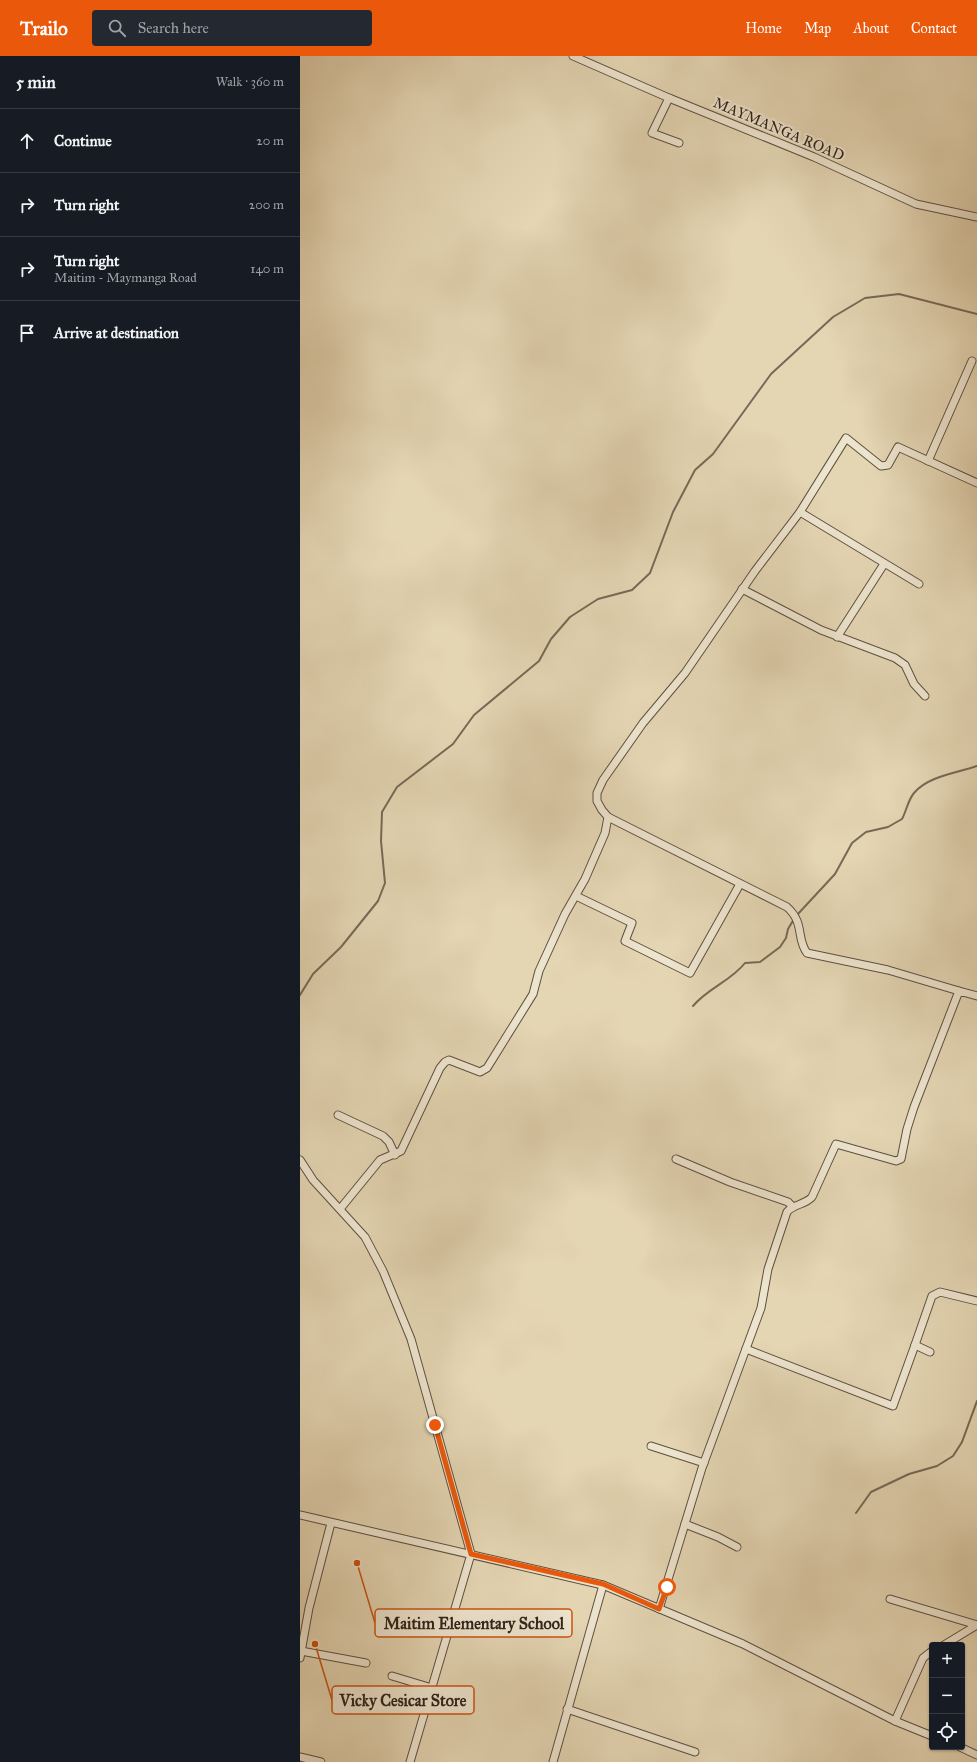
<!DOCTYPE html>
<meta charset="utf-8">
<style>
:root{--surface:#171b24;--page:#242831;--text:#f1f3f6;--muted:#9ea1a6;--line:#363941;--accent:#ea580c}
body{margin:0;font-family:"IM FELL Great Primer",serif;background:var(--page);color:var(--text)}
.controls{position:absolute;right:12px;bottom:12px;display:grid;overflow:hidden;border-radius:4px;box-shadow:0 1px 3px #0004}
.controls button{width:36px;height:36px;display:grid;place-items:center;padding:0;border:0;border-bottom:1px solid var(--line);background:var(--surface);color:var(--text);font:20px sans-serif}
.stop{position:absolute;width:12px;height:12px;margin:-9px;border:3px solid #ea580c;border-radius:50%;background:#fff}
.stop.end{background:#ea580c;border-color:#fff;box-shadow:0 1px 4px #0008}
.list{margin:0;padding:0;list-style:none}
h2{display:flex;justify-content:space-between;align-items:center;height:52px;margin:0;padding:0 16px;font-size:17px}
h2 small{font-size:13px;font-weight:400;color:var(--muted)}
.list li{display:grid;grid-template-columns:26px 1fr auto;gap:12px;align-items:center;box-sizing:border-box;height:64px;padding:0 16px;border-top:1px solid var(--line)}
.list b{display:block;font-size:15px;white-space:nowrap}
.list p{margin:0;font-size:13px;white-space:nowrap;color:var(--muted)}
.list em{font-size:13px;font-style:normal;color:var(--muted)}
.icon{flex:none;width:22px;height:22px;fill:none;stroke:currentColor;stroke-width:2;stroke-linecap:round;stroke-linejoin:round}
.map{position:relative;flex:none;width:677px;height:1706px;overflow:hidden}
header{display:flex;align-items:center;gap:24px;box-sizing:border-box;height:56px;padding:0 20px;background:var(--accent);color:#fff}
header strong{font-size:19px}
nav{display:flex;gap:22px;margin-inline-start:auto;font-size:14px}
.search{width:280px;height:36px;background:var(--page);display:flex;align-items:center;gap:10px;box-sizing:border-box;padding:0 14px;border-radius:4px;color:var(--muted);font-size:15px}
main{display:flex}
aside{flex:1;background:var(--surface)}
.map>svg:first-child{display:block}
</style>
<header>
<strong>Trailo</strong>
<div class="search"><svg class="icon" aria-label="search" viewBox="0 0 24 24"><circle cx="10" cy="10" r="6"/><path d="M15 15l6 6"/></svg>Search here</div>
<nav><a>Home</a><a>Map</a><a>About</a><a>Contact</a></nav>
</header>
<main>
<aside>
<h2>5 min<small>Walk · 360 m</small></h2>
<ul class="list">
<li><svg class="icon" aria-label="ahead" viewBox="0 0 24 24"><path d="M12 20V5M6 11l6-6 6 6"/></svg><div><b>Continue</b></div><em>20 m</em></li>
<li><svg class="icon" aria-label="right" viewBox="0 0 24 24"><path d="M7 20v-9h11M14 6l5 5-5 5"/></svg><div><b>Turn right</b></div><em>200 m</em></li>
<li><svg class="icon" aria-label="right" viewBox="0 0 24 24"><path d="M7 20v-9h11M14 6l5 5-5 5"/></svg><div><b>Turn right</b><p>Maitim - Maymanga Road</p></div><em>140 m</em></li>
<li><svg class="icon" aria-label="arrive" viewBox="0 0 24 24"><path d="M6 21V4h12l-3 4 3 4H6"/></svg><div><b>Arrive at destination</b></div></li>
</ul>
</aside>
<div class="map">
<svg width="677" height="1706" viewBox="0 0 677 1706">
<rect width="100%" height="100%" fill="#e4d5b3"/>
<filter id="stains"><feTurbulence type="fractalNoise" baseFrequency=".005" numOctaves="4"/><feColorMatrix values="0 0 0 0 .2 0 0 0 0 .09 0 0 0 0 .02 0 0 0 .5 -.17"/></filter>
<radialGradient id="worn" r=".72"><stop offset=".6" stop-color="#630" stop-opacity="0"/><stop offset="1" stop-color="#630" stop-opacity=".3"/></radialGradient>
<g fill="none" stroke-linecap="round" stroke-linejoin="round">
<g stroke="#776957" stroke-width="2">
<path d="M497,859L535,818L552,787L566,776L588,771L602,763C606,756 608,744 614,737C628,720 657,717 677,710"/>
<polyline points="0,939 13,918 41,891 78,845 85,827 81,785 82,756 97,731 153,688 174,659 239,605 251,583 270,561 298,543 332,534 350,517 373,456 395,414 413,398 471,318 533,261 565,242 599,238 677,258"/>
<path d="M393,950C408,932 431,925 445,907L460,906L480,891L486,882L488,873L494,863"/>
<polyline points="556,1457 571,1436 609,1418 637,1410 653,1400 662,1386 677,1345"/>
</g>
<g stroke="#5d5041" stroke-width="9">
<g id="minor">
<polyline points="273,0 369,42 514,101 616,148 677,161"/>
<polyline points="369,42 352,77 379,87"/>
<polyline points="628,405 672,305"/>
<polyline points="500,456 619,528"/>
<polyline points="442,533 521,574 595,602 605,609 614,628 625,640"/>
<polyline points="537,581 584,508"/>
<polyline points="276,840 332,867 325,885 390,917 440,828"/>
<path d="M659,935L588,914L507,897C496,883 505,867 487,851L308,761L302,754L297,745V737L303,724L343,667L385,617L455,515L500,456L546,382L581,410L588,409L598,391L677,427"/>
<polyline points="38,1059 83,1080 89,1086 95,1099"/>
<polyline points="376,1103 430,1126 488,1146 493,1151"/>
<polyline points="0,1104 13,1124 65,1181 83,1215 111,1283 171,1498 110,1706"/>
<polyline points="40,1153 80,1104 101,1095 140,1012 145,1006 149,1004 180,1016 187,1012 233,938 239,915 265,858 285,823 305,777 308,761"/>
<polyline points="615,1289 632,1240 640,1236 677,1245"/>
<polyline points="446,1293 593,1350 615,1289 630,1296"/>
<polyline points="351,1390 404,1407"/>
<polyline points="0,1459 303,1529 443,1588 595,1665 632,1680"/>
<polyline points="385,1468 418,1481 437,1491"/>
<polyline points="590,1543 677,1569"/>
<path d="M359,1553L402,1412L461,1252L468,1213L487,1156C493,1148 505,1149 512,1141L536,1088L596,1105L601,1103L607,1073L614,1051L659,935L677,940"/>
<polyline points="644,1589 677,1569"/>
<polyline points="1,1595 66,1607"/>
<polyline points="0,1602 9,1552 31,1467"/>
<polyline points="92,1620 132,1632"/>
<polyline points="267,1653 395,1696"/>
<polyline points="595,1665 623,1602 632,1595"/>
<polyline points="660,1691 677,1699"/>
<polyline points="0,1701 21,1706"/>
<polyline points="253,1706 303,1529"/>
</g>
</g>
<use href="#minor" stroke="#ede4ce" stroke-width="7"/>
</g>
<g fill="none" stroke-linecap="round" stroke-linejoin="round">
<polyline stroke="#ea580c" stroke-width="5" points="135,1369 171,1498 303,1528 359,1553 367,1531"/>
</g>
<g text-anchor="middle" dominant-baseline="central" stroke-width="4" stroke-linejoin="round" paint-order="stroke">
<g font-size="15" fill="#30231b" stroke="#ede4ce">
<text transform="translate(479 73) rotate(23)">MAYMANGA ROAD</text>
</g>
</g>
<path fill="none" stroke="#cc510e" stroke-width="1.5" d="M57 1507L75 1567M15 1588L32 1644"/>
<g fill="#cc510e" stroke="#ede4ce" stroke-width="1.5">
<circle cx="57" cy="1507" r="4"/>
<circle cx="15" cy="1588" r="4"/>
</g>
<g fill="#ede4ce" stroke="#cc510e" stroke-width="1.5">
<rect x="75" y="1553" width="197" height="28" rx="4"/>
<rect x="32" y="1630" width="142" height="28" rx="4"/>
</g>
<g font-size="16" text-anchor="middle" font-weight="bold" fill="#30231b">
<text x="174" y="1573">Maitim Elementary School</text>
<text x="103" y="1650">Vicky Cesicar Store</text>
</g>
<rect width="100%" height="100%" filter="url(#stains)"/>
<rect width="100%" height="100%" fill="url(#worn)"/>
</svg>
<div class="controls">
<button>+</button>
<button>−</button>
<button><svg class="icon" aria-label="locate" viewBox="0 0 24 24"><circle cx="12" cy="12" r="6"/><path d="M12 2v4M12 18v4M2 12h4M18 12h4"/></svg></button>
</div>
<div class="stop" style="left:367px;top:1531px"></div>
<div class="stop end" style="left:135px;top:1369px"></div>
</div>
</main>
